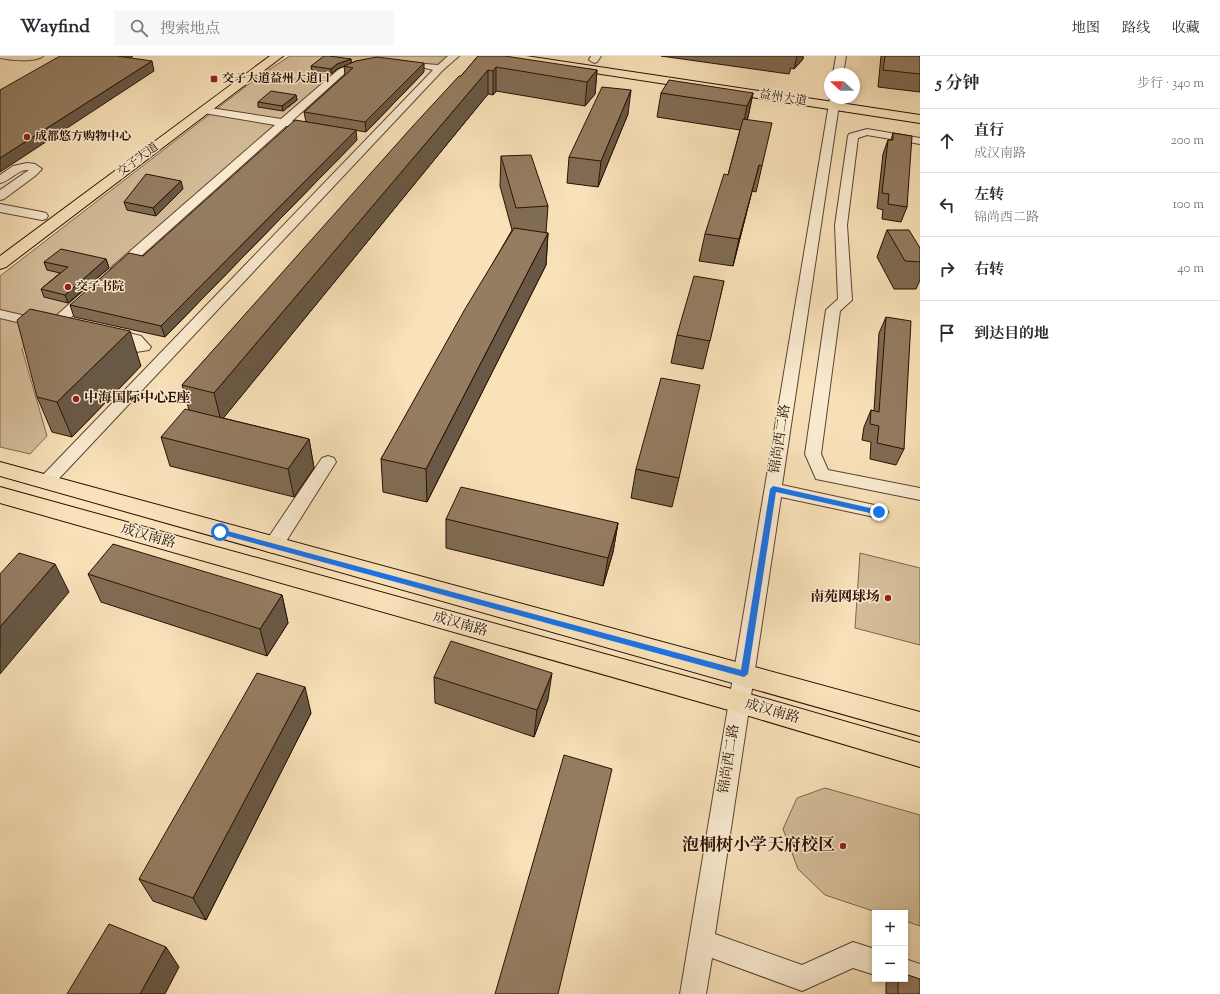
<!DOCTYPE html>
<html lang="zh">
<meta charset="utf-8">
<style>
:root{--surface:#fff;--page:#f7f7f7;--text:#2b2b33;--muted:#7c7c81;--line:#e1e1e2}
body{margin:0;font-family:"Sorts Mill Goudy","Noto Serif SC",serif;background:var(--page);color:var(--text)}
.controls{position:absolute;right:12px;bottom:12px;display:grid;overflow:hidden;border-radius:0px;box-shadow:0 2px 6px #0003}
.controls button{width:36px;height:36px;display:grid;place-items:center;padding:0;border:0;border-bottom:1px solid var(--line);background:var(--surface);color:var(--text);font:20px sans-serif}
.compass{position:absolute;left:824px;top:12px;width:36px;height:36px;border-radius:50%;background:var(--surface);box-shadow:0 2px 6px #0003;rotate:291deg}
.stop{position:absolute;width:12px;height:12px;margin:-9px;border:3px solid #1a73e8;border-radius:50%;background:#fff}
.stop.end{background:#1a73e8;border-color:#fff;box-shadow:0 1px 4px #0008}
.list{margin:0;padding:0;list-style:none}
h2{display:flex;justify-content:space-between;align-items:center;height:52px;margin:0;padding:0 16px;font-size:17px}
h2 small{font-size:13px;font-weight:400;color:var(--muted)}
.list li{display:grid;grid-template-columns:26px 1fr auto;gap:12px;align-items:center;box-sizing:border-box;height:64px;padding:0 16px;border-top:1px solid var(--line)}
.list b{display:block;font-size:15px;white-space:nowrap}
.list p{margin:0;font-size:13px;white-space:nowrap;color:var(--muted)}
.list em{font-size:13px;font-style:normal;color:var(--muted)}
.icon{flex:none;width:22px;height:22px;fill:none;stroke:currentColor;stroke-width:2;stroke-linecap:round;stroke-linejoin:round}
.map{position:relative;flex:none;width:920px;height:938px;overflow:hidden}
header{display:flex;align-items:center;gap:24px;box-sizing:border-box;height:56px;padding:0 20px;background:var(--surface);border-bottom:1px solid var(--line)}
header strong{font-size:19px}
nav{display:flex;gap:22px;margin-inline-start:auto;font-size:14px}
.search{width:280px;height:36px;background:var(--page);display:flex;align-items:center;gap:10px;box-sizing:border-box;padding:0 14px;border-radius:0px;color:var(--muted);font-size:15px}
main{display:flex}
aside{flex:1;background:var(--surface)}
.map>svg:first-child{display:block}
</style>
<header>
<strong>Wayfind</strong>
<div class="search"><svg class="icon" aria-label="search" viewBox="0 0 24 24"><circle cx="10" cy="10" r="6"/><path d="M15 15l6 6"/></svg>搜索地点</div>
<nav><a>地图</a><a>路线</a><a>收藏</a></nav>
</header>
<main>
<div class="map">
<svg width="920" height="938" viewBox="0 0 920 938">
<rect width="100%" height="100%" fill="#f9e2ba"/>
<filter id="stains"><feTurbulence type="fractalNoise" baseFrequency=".005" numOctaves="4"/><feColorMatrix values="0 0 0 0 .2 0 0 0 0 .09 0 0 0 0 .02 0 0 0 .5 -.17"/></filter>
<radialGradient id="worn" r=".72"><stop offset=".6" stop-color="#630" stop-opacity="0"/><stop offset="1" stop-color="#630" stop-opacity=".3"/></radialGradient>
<g fill="#d5be9b" stroke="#7e674e">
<polygon points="290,0 449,0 437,9 373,3 344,11 22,293 47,380 30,398 0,391 0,220 262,18"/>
<polygon points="860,497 920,512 920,589 855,572"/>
<polygon points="825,732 920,759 920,870 905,865 905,857 879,857 825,839 798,813 783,773 797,742"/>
</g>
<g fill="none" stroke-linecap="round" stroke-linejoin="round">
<g stroke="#5c4430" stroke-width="2">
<g id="minor">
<path d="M0,0H43C35,7 10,4 0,2Z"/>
<polygon points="448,0 459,0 443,14 52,430 46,432 40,430 37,426 40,422 433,14 425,12 423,10 425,8 438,9"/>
<polygon points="591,0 601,0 597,6 594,7 589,4"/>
<polygon points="836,0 846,0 843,18 833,18"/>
<polygon points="367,4 370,5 372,7 370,9 354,12 344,18 292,65 297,68 296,70 286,70 122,217 112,217 110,214 112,211 275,69 204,57 200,56 199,54 200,52 204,51 281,63 338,14 348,8"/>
<polygon points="830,42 840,42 782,429 879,450 885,451 888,456 885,461 879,462 781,441 715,878 802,909 853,886 875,893 875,919 853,912 802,935 712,902 706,938 680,938"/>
<polygon points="867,73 920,82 920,88 867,79 858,82 847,169 852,244 840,255 821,398 828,414 920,432 920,444 816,423 805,398 826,254 838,243 835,169 848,80 849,78"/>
<path d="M27,107L35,108L42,113L35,120L4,143L0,144V134L29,114C17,113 11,125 0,127V119L13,110Z"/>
<polygon points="0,148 42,156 46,157 48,160 46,163 42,164 0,156"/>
<polygon points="90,233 95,234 97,237 95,240 58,273 53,274 47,271 42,272 0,262 0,254 47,265 48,267 85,234"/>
<polygon points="109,272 141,280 151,291 149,294 123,298 106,294 104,291 106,288 111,287 123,290 133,288 131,286 104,279 102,276 104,273"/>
<polygon points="328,400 334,402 336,406 280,495 273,497 266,495 264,490 266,485 322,402"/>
<polygon points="905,903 920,908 920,934 896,925 895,923 905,923"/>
</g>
</g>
<g stroke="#281002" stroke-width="2">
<g id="major">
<polygon points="270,0 283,0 6,211 0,213 0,200"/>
<polygon points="497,0 526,0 920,59 920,67 503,3 499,2"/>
<polygon points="0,406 920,656 920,680 0,420"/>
<polygon points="0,431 739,635 920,687 920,711 739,657 0,447"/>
</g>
</g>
<use href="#minor" fill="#fbecd2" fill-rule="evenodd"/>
<use href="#major" fill="#f9e2ba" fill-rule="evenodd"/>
</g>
<g fill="#806c54" stroke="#281002">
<polygon points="478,0 597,14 595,38 585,50 496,35 493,39 488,38 223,362 309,383 314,412 294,441 170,410 161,381 189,354 182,329 461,20"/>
<polygon points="661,0 803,0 803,3 794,13 791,12 789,18"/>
<polygon points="881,0 920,0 920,36 878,31"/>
<polygon points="351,3 351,7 424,16 366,76 306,66 304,56 345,19 344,10 337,13 331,18 312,15 311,10"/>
<polygon points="661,37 753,37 748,61 747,64 762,110 756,136 752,135 733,210 699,205 705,178 728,119 740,74 657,61"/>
<polygon points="296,39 297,44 283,55 258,51 258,46"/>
<polygon points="628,58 598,131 567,127 569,101"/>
<polygon points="893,77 907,151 901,166 882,163 883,154 877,152 883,98 888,84 891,84"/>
<polygon points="357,84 165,281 74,261 70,249 143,200"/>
<polygon points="501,100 548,150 546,177 548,177 546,209 427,446 383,436 381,403 512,174 500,130"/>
<polygon points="183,133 156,160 127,154 124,146"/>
<polygon points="887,174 920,192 920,224 916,233 894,233 877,201"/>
<polygon points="106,203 109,212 68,247 44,241 41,233 60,217 47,214 44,206"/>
<polygon points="724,225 703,313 671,307 677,279"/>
<polygon points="886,261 904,393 896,409 870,403 871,386 862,384 864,371 871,354 874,355 879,277"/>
<polygon points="141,310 72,381 52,376 37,341"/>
<polygon points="636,413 679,422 672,451 631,442"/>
<polygon points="446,463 618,467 613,496 603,530 446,492"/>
<polygon points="88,518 282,539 288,567 267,600 101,546"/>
<polygon points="434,621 548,643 534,681 435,647"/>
<polygon points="311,657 206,864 153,845 139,823"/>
<polygon points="890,923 905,923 920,938 886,938 886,927"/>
</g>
<g fill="#685845" stroke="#281002">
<polygon points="115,0 133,0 118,9"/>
<polygon points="797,0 803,0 803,3 794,13"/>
<polygon points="351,3 351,8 337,13 331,18 331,13 337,8"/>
<polygon points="152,5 154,15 0,116 0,102"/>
<polygon points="424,7 424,16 366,76 365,66"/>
<polygon points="496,11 496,35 493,39 493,15"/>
<polygon points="488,14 488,38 221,365 214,337"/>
<polygon points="597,14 595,38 585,50 587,26"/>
<polygon points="631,34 628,58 598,131 601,105"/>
<polygon points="753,37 748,61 742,75 747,50"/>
<polygon points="296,39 297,44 283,55 282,50"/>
<polygon points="356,74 357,84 165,281 161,270"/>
<polygon points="759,109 752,135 733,210 739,183"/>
<polygon points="181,125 183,133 156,160 153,152"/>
<polygon points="548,177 546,209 427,446 426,413"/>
<polygon points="106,203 109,212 68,247 65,239"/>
<polygon points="130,275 141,310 72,381 57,346"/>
<polygon points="309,383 314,412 294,441 288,413"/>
<polygon points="618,467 613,496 603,530 608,502"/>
<polygon points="55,508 69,536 0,618 0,571"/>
<polygon points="282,539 288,567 267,600 260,573"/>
<polygon points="552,617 548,643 534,681 537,654"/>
<polygon points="305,631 311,657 206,864 193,842"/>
<polygon points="166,891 179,911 165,938 140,938"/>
</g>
<g fill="#957d62" stroke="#281002">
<polygon points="60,0 117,0 152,5 0,102 0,34"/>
<polygon points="324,0 329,0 351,3 337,8 331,13 311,10"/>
<polygon points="478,0 505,0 597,14 587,26 496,11 493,15 488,14 214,337 182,329 412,71 459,20 461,20"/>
<polygon points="885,0 920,0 920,18 883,14"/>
<polygon points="377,1 424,7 365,66 304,56 353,12 344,10 356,5"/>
<polygon points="669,24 753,37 747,50 661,37"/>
<polygon points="602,31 631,34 601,105 569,101"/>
<polygon points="271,35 296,39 282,50 258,46"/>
<polygon points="743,63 772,67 762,110 759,109 739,183 705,178 724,118 728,119"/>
<polygon points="295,64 356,74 161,270 70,249 129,197 143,200"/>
<polygon points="893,77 912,80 907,151 888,148 889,138 882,137 888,84 893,84"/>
<polygon points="531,99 548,150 516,152 501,100"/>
<polygon points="146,118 181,125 153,152 124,146"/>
<polygon points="514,172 548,177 426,413 381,403 465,253"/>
<polygon points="887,174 909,174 920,192 920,206 905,205"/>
<polygon points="61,193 106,203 65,239 41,233 68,211 44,206"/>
<polygon points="694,220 724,225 710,285 677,279"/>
<polygon points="30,253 130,275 57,346 37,341 17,264"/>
<polygon points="886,261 911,265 904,393 877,387 879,370 870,368 871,354 879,356"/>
<polygon points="661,322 700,329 679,422 636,413"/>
<polygon points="185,353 309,383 288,413 161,381"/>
<polygon points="461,431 618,467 608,502 446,463"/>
<polygon points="113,488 282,539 260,573 88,518"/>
<polygon points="19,497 55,508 0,571 0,518"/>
<polygon points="451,585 552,617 537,654 434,621"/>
<polygon points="257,617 305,631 193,842 139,823"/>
<polygon points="564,699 612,713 558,938 495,938"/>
<polygon points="109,868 166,891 140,938 67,938"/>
<polygon points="905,918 920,923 920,938 898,938 898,923 905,923"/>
</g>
<polygon fill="#1a73e8" points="773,430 879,454 882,456 879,459 776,436 748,618 744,621 220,478 217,476 220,473 741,614 770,433"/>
<g fill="#8f2418" stroke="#fbecd2" stroke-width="1.5">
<rect x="210" y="19" width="8" height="8" rx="2"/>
<circle cx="27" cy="81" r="4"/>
<circle cx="68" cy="231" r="4"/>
<circle cx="76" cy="343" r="4"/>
<circle cx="888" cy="542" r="4"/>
<circle cx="843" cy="790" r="4"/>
</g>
<g text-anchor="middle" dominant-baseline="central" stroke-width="3" stroke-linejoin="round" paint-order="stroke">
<g font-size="12" font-weight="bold" fill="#281002" stroke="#fbecd2" text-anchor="start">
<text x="222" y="23">交子大道益州大道口</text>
<text x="35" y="81">成都悠方购物中心</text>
<text x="76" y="231">交子书院</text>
</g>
<g font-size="12" fill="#281002" stroke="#fbecd2">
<text transform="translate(783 42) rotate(9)">益州大道</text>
<text transform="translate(138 104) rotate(-37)">交子大道</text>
</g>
<g font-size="14" font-weight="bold" fill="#281002" stroke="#fbecd2" text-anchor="start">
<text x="84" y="343">中海国际中心E座</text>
<text x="880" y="542" text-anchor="end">南苑网球场</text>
</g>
<g font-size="14" fill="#281002" stroke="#fbecd2">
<text transform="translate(781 383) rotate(-81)">锦尚西二路</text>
<text transform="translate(148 481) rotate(16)">成汉南路</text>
<text transform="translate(460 569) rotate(16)">成汉南路</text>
<text transform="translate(772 656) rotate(16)">成汉南路</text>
<text transform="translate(730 703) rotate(-81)">锦尚西二路</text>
</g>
<g font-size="17" font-weight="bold" fill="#281002" stroke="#fbecd2" text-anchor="end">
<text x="835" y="790">泡桐树小学天府校区</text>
</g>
</g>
<rect width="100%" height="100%" filter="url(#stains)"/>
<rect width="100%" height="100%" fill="url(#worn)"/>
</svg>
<div class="controls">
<button>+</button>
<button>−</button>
</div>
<svg class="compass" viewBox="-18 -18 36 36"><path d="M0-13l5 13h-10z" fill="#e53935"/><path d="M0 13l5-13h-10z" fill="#7c7c81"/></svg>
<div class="stop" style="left:220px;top:476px"></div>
<div class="stop end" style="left:879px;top:456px"></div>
</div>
<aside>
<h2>5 分钟<small>步行 · 340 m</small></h2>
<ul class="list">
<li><svg class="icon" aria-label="ahead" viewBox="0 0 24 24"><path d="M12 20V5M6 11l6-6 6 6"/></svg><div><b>直行</b><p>成汉南路</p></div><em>200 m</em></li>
<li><svg class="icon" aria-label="left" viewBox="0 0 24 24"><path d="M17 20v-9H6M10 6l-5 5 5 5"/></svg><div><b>左转</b><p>锦尚西二路</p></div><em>100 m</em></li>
<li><svg class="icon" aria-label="right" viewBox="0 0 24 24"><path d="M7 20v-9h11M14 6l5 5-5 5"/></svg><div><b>右转</b></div><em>40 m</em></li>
<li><svg class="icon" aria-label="arrive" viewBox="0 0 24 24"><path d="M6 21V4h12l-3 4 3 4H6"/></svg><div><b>到达目的地</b></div></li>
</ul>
</aside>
</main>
